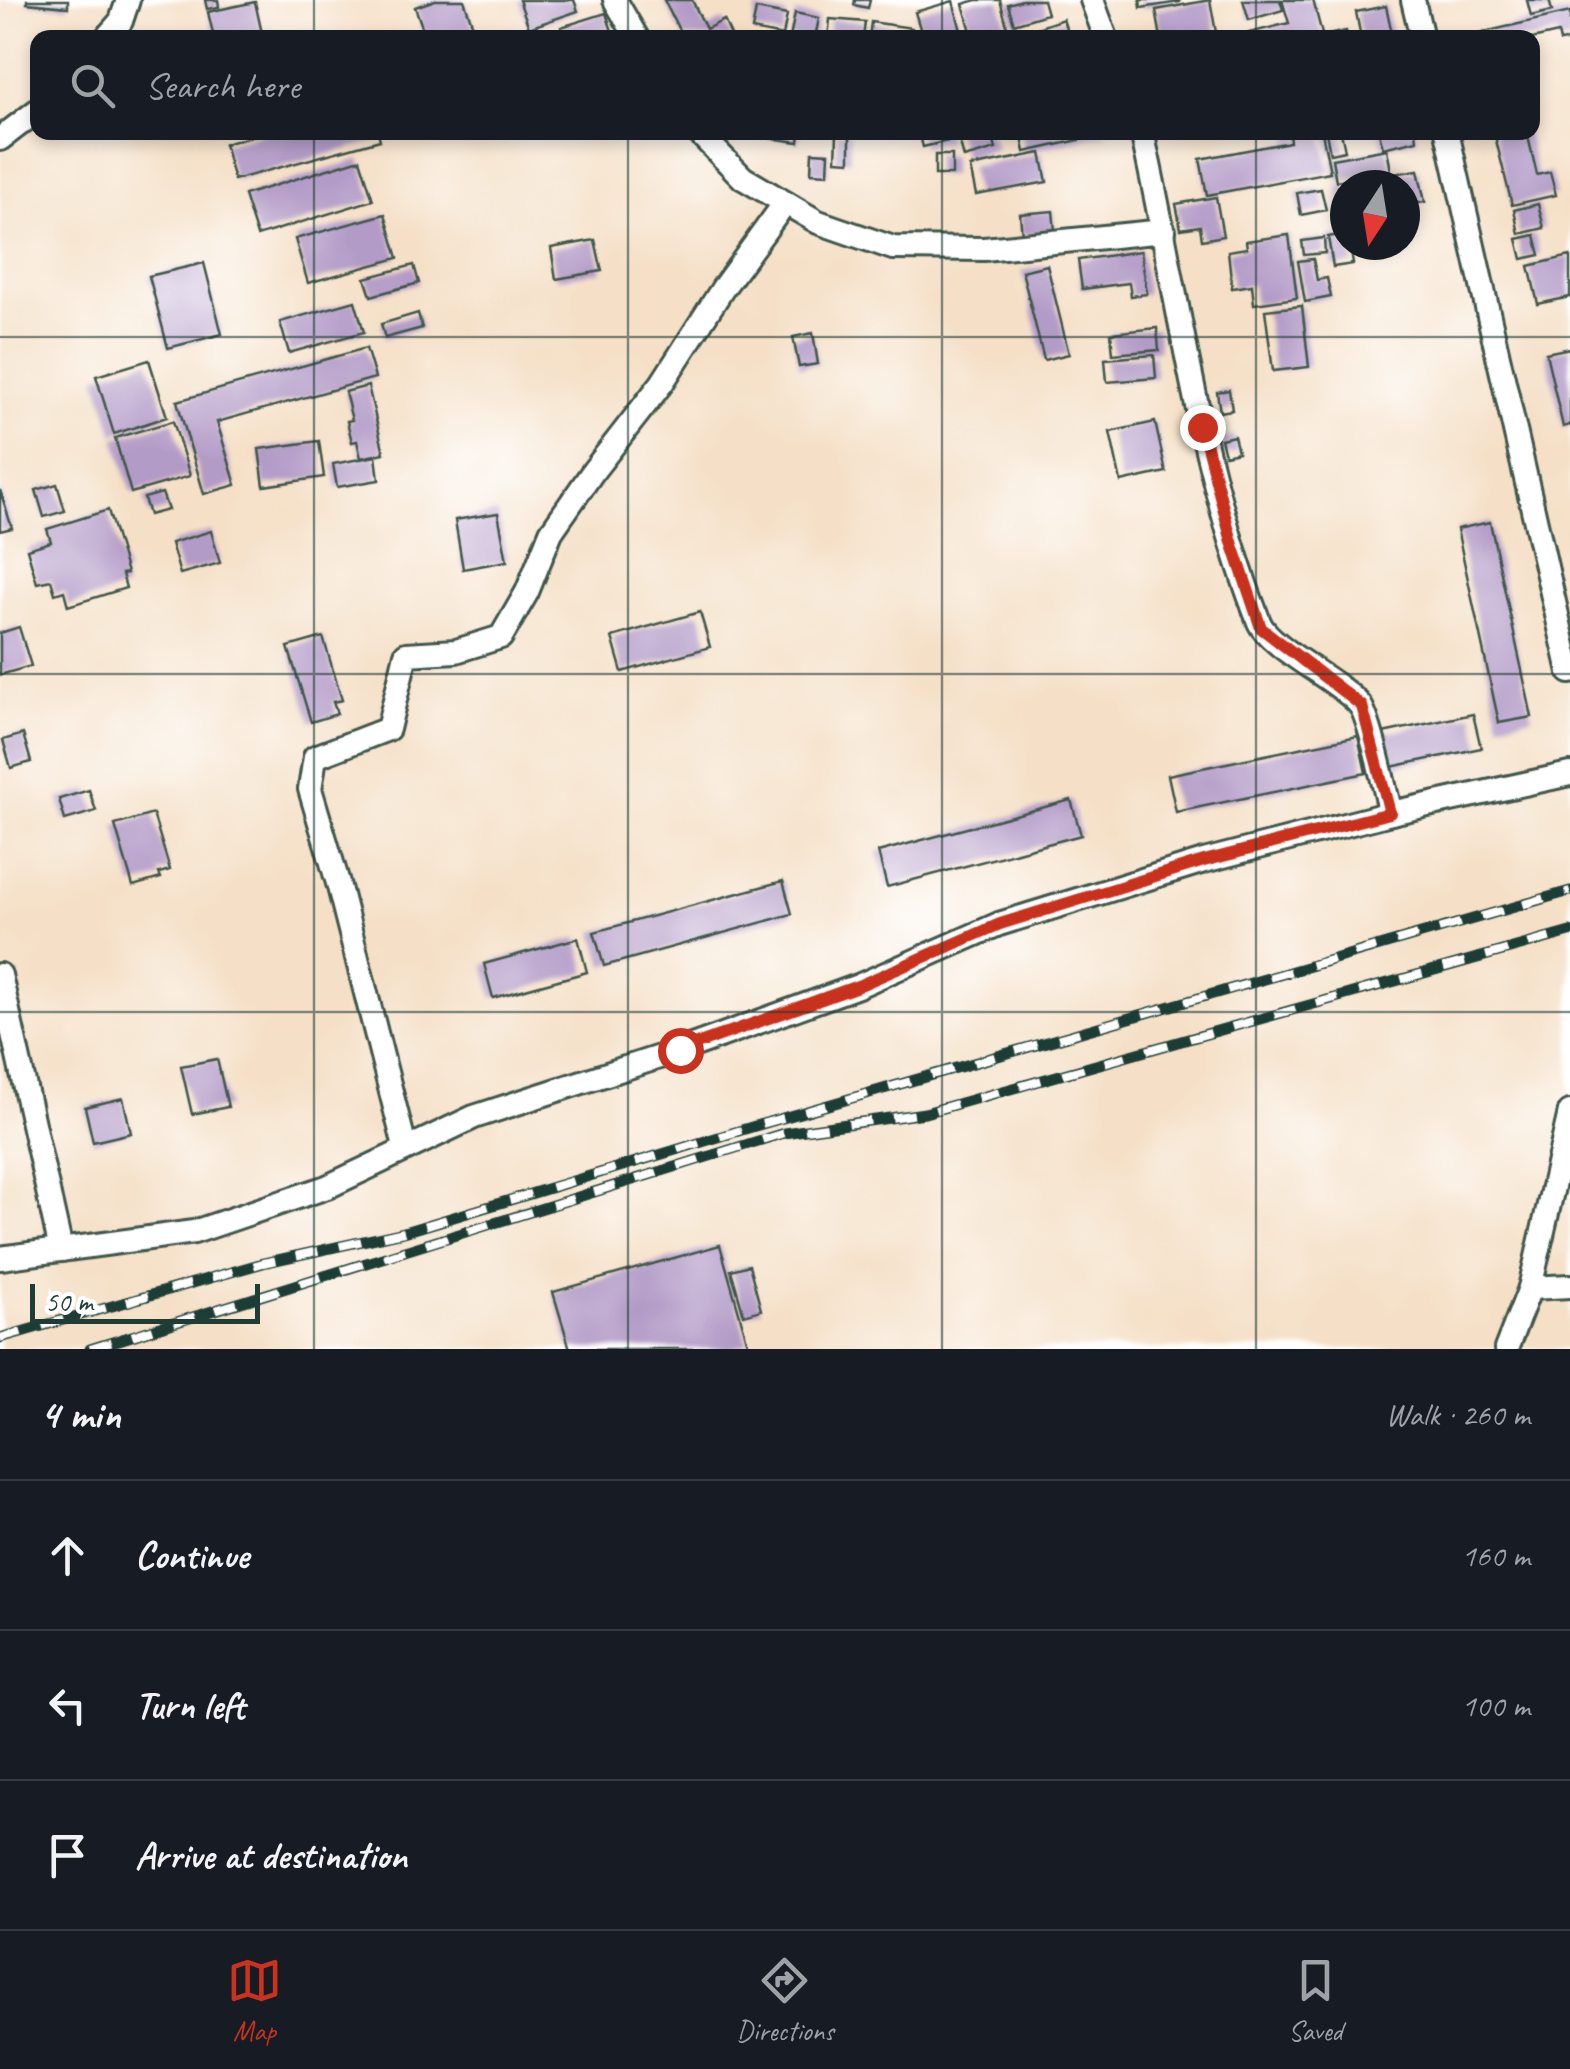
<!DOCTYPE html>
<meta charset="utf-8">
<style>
:root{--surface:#171b24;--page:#242831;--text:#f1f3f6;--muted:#9ea1a6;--line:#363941;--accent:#c8321e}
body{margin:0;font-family:Caveat,sans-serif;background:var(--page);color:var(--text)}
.compass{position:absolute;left:1330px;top:170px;width:90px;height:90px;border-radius:50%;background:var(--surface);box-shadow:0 5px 15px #0003;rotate:192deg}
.scale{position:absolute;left:30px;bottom:25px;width:230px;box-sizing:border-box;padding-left:10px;border:5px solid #1f3d34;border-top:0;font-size:28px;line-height:35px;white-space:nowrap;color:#1f3d34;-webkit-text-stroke:8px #fff;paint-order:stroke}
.stop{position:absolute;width:30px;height:30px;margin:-22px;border:8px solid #c8321e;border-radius:50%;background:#fff}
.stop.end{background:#c8321e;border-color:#fff;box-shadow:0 2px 10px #0008}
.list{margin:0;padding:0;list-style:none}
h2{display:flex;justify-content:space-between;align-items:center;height:130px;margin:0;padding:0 40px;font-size:42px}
h2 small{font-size:32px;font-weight:400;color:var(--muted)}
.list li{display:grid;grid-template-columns:65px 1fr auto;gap:30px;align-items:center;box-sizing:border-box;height:150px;padding:0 40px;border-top:2px solid var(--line)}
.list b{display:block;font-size:38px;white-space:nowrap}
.list em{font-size:32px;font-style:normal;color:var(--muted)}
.icon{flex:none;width:55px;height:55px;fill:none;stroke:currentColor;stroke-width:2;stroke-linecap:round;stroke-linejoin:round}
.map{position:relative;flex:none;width:1570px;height:1349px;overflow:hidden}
.search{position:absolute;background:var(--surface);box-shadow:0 5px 15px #0003;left:30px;right:30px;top:30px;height:110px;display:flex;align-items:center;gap:25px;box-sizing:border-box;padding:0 35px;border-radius:20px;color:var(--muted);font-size:38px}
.sheet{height:580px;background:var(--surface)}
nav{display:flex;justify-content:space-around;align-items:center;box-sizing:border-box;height:140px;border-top:2px solid var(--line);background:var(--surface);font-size:28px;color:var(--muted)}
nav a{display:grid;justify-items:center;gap:5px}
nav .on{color:var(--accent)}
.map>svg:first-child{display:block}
</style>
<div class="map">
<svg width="1570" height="1349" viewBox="0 0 1570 1349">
<rect width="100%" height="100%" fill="#fff"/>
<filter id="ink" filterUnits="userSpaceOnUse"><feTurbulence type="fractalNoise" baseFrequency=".01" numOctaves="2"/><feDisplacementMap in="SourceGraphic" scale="20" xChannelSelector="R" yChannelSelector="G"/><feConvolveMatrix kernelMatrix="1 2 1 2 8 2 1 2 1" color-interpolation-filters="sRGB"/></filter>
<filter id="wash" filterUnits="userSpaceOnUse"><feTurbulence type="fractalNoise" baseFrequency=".0048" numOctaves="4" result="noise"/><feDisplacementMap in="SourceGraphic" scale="40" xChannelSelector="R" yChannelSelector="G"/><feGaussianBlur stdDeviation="2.25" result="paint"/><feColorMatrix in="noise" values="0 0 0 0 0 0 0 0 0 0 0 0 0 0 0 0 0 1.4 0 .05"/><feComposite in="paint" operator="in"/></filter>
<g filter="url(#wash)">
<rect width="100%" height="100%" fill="#f5e0c7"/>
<g id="blocks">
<g fill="#b39bc7">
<polygon points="27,0 68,0 68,7 27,3"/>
<polygon points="205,0 218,0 219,7 207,9"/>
<polygon points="435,0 464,0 477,38 426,38 415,7"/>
<polygon points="519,0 574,0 578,11 529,28"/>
<polygon points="664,0 692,0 706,29 724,20 732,38 683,38"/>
<polygon points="855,0 870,0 868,8 854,5"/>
<polygon points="977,0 1000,0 1008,30 973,38 963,4"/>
<polygon points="1022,0 1043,0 1047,14 1014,24 1008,4"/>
<polygon points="1140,0 1180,0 1180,2 1141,8"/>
<polygon points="1210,0 1217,38 1161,38 1156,10"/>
<polygon points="1243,0 1280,0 1283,10 1249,20"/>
<polygon points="1282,0 1313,0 1323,38 1229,38 1289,23"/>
<polygon points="1527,0 1549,0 1552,11 1531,16"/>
<polygon points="953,1 963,38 923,38 915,12"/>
<polygon points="255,2 263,38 214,38 208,12"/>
<polygon points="1386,6 1393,38 1361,38 1356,12"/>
<polygon points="756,9 787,15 783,36 752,30"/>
<polygon points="1570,12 1570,40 1560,42 1558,33 1532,39 1481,38 1480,33"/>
<polygon points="606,13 612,31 591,38 564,38 561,27"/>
<polygon points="795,13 819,18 815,38 790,38"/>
<polygon points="830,19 865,22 863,38 828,38"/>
<polygon points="1063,19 1069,38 1037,38 1034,29"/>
<polygon points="871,22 912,28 911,38 869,38"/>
<polygon points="1029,30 1031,38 1007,38 1007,36"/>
<polygon points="1346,31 1348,38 1323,38 1323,36"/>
<polygon points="267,132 378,132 380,140 234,180 224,144"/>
<polygon points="729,132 763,132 763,138 749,137 750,134 731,140"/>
<polygon points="769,132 800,132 799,142 769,138"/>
<polygon points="919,132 945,132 948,141 923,147"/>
<polygon points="957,132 991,132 996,149 964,158"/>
<polygon points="1021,132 1106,132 1106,134 1025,152"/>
<polygon points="1289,132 1322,132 1330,172 1207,195 1200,159 1290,142"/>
<polygon points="1326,132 1341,132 1345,151 1330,154"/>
<polygon points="1379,132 1416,132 1417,140 1383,148"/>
<polygon points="1494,132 1527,132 1537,175 1550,172 1556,195 1512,205"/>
<polygon points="837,133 850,133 850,161 836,160"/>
<polygon points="1387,149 1391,171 1336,181 1332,159"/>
<polygon points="812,152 829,153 828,174 811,173"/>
<polygon points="1041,153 1047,182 976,195 970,167"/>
<rect x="935" y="155" width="17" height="20"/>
<polygon points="360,159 373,200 257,236 244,195"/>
<polygon points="1418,170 1425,202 1405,205 1405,185 1389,185 1387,175"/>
<polygon points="1345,185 1345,214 1343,215 1338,186"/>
<polygon points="1321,189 1326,210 1301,215 1297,193"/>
<polygon points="1216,197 1223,236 1202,240 1200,226 1181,229 1176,204"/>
<polygon points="1538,204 1544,228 1519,234 1514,210"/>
<polygon points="1053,211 1055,231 1022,235 1020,214"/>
<polygon points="385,214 398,258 308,283 295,239"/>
<polygon points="1345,234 1345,245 1350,245 1353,264 1333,267 1328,237"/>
<polygon points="1289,235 1297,298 1254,304 1252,285 1232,288 1228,251 1247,248 1246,241"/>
<polygon points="1535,235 1540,255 1522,259 1517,239"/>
<polygon points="1324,238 1325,253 1304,255 1302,241"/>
<polygon points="595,240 602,271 556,279 551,248"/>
<polygon points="1141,251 1147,294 1131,296 1129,283 1082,289 1078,260"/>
<polygon points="1570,256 1570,297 1538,304 1529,266"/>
<polygon points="1313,259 1317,280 1327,278 1331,297 1305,302 1298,261"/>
<polygon points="204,263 222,334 168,348 149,276"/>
<polygon points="414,265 419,283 371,296 365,278"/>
<polygon points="1047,265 1069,354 1044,360 1022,271"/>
<polygon points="355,301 364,332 289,353 280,322"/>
<polygon points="1302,306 1309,367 1273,371 1265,310"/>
<polygon points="418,313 422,328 385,338 381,324"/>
<polygon points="1157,328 1159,350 1113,354 1111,333"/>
<polygon points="813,333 818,364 799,367 793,337"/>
<polygon points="366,348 375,378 217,422 236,485 204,494 177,401"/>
<polygon points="1570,348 1570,425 1563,427 1546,353"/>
<polygon points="1154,355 1156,378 1107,382 1105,359"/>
<polygon points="149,360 167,417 114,434 96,376"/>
<polygon points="368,386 384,453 361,458 357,441 352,442 347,421 352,420 345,392"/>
<polygon points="1229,390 1232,410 1220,412 1217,392"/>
<polygon points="173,421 190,476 131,493 115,438"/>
<polygon points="1155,422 1166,472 1121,482 1110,432"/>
<polygon points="1234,436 1238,452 1225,455 1221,439"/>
<polygon points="319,441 324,477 264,486 259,449"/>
<polygon points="376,456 379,480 337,487 333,464"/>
<polygon points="57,484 65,511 44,517 36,490"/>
<polygon points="0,490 12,528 0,531"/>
<polygon points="162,493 168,510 149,515 144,498"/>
<polygon points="108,510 127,573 122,574 126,588 68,606 64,591 55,594 51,580 37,583 27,549 51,542 47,529"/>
<polygon points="498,513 507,561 463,569 455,520"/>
<polygon points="1490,522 1532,717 1499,723 1457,529"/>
<polygon points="211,531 220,563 180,574 171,543"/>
<polygon points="700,612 710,647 622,672 612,637"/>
<polygon points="19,627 31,666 0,675 0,633"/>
<polygon points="323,637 342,700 333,702 337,714 311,722 288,647"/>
<polygon points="1473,714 1481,748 1386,768 1378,734"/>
<polygon points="23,734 31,762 11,768 3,740"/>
<polygon points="1358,736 1366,773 1176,812 1168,775"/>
<polygon points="89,790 96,811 65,820 59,799"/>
<polygon points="1071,800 1081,835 887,887 878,852"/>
<polygon points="153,814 170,870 159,873 161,878 133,886 115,825"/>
<polygon points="783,881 792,914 604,966 594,932"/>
<polygon points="578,938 587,972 493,998 484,964"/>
<polygon points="217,1059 228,1107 192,1114 181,1066"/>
<polygon points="123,1098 131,1133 93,1142 85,1107"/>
<polygon points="720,1245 748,1344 729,1349 570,1349 553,1292"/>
<polygon points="749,1265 761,1310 744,1315 731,1270"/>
</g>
</g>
</g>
<g filter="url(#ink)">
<use href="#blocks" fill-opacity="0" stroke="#3f554a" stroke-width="2.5"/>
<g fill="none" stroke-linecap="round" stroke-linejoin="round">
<g stroke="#3f554a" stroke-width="28">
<g id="street">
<polyline points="615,0 637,38"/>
<polyline points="1092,0 1106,38"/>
<polyline points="1413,0 1422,38"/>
<polyline points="106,38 121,21 128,0"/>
<polyline points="698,132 743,178 818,222 893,248 984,249 1164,231"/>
<path d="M1142,132C1179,295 1198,466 1259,622C1269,647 1339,681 1359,704C1370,716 1385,793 1391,813"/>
<polyline points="1447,132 1570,672"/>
<polyline points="0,139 38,110"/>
<polyline points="0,975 61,1250"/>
<polyline points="405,1147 338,883 310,789 315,757 388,729 406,654 456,651 501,637 527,592 551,532 594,470 662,383 723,288 785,203"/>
<polyline points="0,1258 194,1232 327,1187 474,1117 681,1050 858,986 999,924 1204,861 1391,813 1570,774"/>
<polyline points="1530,1288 1570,1286"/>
<polyline points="1506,1349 1530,1288 1570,1112"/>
</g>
</g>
<use href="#street" stroke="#fff" stroke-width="22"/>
<g stroke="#1f3d34" stroke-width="11">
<g id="rail">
<polyline points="0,1338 263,1263 404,1232 755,1126 1570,891"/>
<polyline points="90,1349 784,1133 925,1113 1570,932"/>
</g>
</g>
<use href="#rail" stroke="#fff" stroke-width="8" stroke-dasharray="22" stroke-linecap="butt"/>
</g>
</g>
<g fill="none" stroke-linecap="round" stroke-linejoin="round" filter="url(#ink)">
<polyline stroke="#c8321e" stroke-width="12" points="680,1050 858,986 1000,924 1204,861 1390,813 1362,706 1261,628 1232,542 1202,427"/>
</g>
<path fill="none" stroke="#1f3d34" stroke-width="2.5" stroke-opacity="0.55" d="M314,0V38M628,0V38M942,0V38M1256,0V38M314,132V1349M628,132V1349M942,132V1349M1256,132V1349M0,337H1570M0,674H1570M0,1012H1570"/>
</svg>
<svg class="compass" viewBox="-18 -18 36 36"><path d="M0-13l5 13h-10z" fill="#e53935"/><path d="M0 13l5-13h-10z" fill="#9ea1a6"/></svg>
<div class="scale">50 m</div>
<div class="stop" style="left:680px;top:1050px"></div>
<div class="stop end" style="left:1202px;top:427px"></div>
<div class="search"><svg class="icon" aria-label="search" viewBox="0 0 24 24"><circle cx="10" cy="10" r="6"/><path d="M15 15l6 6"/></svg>Search here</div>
</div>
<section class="sheet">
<h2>4 min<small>Walk · 260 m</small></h2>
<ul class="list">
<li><svg class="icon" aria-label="ahead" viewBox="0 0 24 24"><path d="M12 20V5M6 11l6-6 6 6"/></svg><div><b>Continue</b></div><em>160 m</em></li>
<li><svg class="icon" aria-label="left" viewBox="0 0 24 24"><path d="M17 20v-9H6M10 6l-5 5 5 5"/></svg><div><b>Turn left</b></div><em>100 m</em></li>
<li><svg class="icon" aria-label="arrive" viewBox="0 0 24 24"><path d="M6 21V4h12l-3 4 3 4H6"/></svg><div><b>Arrive at destination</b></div></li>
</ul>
</section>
<nav>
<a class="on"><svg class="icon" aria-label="map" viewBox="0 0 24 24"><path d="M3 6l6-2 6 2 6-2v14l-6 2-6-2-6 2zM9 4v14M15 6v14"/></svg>Map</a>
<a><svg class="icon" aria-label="directions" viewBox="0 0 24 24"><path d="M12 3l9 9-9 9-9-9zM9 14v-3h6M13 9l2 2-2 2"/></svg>Directions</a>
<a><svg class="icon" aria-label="saved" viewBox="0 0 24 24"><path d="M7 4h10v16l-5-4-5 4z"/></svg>Saved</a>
</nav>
